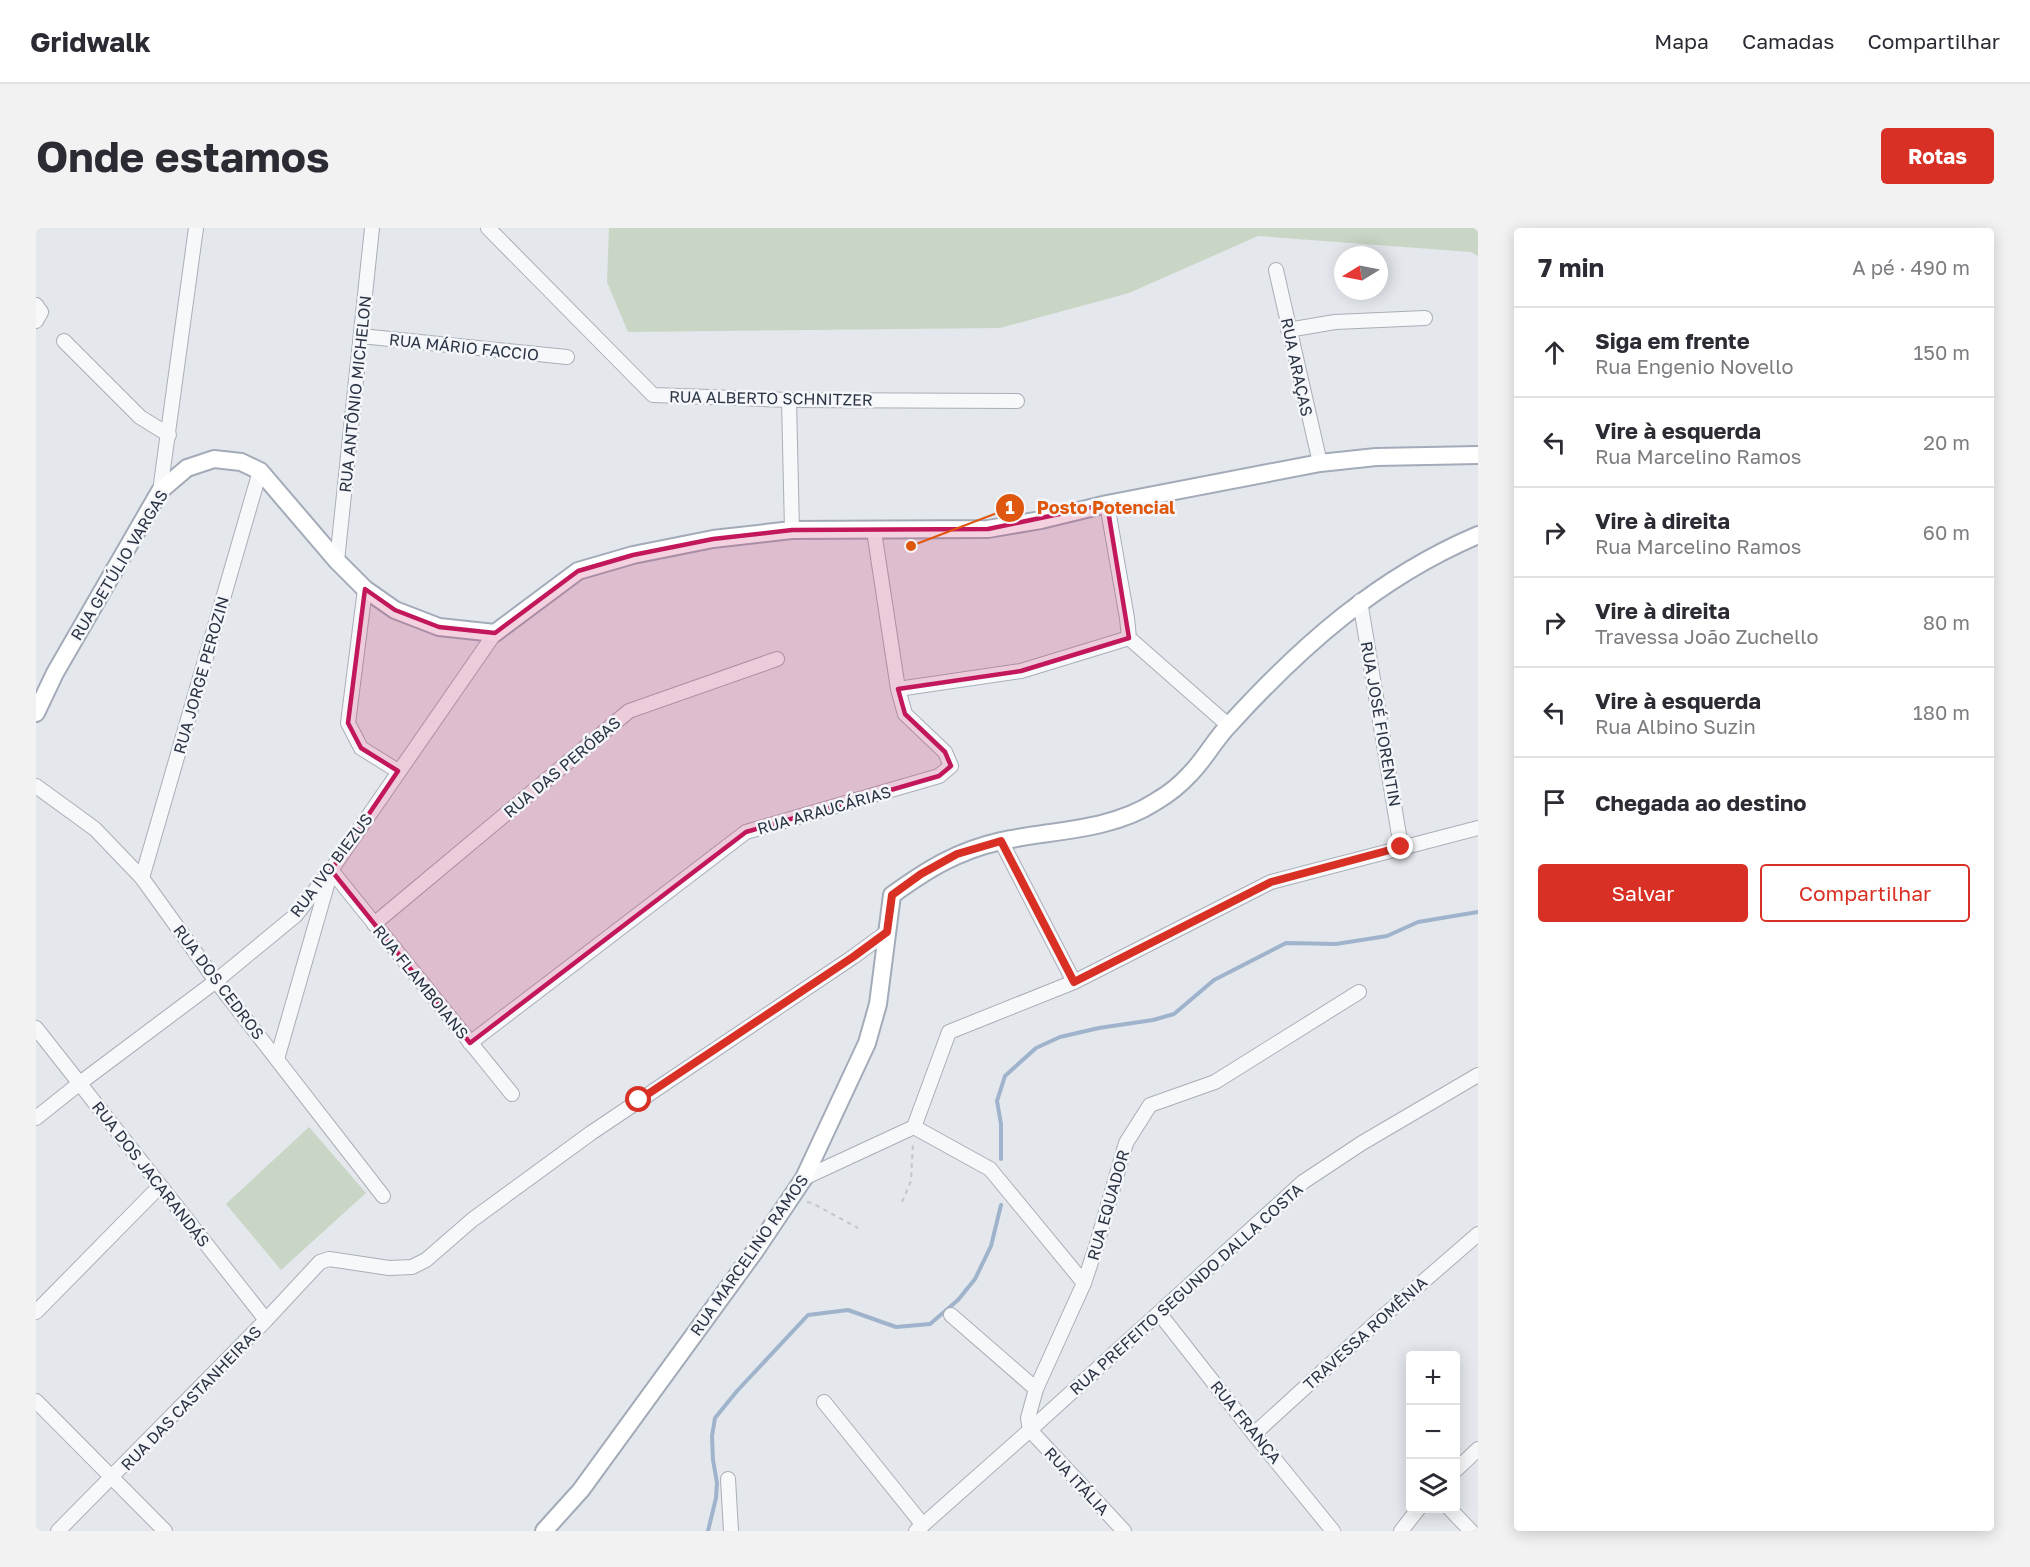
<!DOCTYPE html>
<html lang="pt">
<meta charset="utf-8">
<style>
:root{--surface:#fff;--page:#f2f2f3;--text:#2b2b33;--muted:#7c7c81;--line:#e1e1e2;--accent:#d93025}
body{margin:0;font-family:"Golos Text",sans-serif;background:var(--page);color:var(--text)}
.controls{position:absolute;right:18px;bottom:18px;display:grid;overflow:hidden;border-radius:6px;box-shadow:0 3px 15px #0003}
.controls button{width:54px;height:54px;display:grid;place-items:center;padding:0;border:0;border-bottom:2px solid var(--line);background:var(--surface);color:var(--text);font:30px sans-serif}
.compass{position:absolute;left:1298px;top:18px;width:54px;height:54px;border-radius:50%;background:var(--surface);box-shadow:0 3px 15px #0003;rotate:260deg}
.stop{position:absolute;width:18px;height:18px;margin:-14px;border:4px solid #d93025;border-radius:50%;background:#fff}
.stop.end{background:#d93025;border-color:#fff;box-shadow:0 2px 6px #0008}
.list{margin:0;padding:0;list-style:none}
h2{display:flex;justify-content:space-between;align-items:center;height:78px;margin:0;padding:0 24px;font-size:26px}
h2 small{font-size:20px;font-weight:400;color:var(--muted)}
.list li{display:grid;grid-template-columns:39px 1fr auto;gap:18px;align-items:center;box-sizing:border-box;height:90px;padding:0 24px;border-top:2px solid var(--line)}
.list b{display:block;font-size:22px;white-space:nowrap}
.list p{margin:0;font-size:20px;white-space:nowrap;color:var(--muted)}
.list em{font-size:20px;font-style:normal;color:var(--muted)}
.actions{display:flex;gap:12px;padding:18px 24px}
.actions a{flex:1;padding:14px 0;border:2px solid var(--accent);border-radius:6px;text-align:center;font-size:21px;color:var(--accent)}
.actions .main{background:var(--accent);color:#fff}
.icon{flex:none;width:33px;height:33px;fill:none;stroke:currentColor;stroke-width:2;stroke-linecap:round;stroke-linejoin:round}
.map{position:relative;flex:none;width:1442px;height:1303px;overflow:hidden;border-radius:6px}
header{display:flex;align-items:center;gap:36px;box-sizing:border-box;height:84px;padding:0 30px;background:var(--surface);border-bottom:2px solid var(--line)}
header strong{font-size:28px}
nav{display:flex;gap:33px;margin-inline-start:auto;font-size:21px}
.intro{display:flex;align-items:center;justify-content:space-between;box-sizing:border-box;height:144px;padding:0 36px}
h1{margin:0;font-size:42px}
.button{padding:15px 27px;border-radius:6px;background:var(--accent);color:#fff;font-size:21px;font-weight:700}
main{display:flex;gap:36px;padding:0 36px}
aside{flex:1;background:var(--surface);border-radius:6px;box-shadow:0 3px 15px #0003}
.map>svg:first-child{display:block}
</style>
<header>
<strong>Gridwalk</strong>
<nav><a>Mapa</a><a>Camadas</a><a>Compartilhar</a></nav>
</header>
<div class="intro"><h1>Onde estamos</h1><a class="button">Rotas</a></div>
<main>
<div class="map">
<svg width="1442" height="1303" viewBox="0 0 1442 1303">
<rect width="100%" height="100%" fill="#e4e7ec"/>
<g fill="#c9d6c5">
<polygon points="573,0 1442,0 1442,28 1435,24 1222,8 1093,65 964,100 592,104 571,54"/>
<polygon points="273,899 330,965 245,1042 190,976"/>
</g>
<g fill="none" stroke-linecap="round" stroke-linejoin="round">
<g stroke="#9fb4cc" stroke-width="4">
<polyline points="965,931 965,896 961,873 969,848 1000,820 1024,809 1063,800 1117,792 1138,786 1178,752 1250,715 1300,716 1351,708 1382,694 1442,684"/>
<polyline points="672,1303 680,1270 681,1255 677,1232 676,1208 679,1190 701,1163 772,1087 812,1082 860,1099 894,1096 922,1072 939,1051 955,1018 965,977"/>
</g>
<g stroke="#a9aeb7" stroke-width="16">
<g id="minor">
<polyline points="452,0 617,167 753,172 981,173"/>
<polyline points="1240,42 1284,235"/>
<polyline points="0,77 5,84 0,93"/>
<polyline points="1252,102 1299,94 1389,90"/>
<polyline points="325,108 531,129"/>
<polyline points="28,113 104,189 133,207"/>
<polyline points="753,172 756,302"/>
<polyline points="124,263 160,0"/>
<polyline points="1071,276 1091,390 1093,410 1192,497"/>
<polyline points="301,333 336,0"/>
<polyline points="329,361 312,495 325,520 362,543"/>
<polyline points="1324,373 1365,619"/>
<polyline points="862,461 985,443 1093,410"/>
<polyline points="0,558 59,601 106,650 180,753 347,968"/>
<polyline points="965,613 1038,754"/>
<polyline points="295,642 476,866"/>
<polyline points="106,650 224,243"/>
<polyline points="338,696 593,483 741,431"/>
<polyline points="0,800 230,1092"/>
<polyline points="434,815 710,604 903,548 915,538 909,524 869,486 862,461 838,303"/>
<polyline points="241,831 293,650"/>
<polyline points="0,890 44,855 180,753 260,687 295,642 459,405"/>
<polyline points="878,899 954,941 1048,1055"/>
<polyline points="768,950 878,899 913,804 1038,754 1235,654 1442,600"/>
<polyline points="0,1084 124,958"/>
<polyline points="1123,1085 1218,1206 1297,1303"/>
<polyline points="915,1087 1000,1161"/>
<polyline points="0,1173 129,1303"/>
<polyline points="788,1174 887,1297"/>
<polyline points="1218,1206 1344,1091 1442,1006"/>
<polyline points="1420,1242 1442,1221"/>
<polyline points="692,1251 695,1303"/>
<polyline points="1413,1280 1435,1303"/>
<polyline points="22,1303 230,1092 284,1034 293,1031 353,1040 376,1039 390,1032 436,992 555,905 817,729 851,704"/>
<polyline points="880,1303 994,1202 1267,954 1326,915 1442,847"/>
<polyline points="1088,1303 994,1202 992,1190 1000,1161 1048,1055 1060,1019 1090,915 1114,877 1179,854 1323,764"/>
<polyline points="1365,1303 1383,1280"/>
</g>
</g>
<g stroke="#a3abb8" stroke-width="20">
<g id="major">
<polyline points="0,485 19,445 124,263 151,240 178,231 205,234 224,243 301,333 329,361 359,382 403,399 459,405 542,343 597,327 677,311 756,302 952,301 1005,292 1071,276 1284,235 1340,229 1442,227"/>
<path d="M508,1303L545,1262L719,1023L768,950L831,815L842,776L856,667C892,641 921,623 965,613C1016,602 1074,603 1119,574C1131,567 1145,556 1154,546C1169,531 1179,511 1194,496C1266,417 1343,349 1442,307"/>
</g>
</g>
<g stroke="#c2c5cb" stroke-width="2" stroke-dasharray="4.5 4.5" stroke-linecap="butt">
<polyline points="771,974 776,975 822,1000"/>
<polyline points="866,974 875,953 877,914"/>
</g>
<use href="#minor" stroke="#f7f8fa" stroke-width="14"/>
<use href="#major" stroke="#fff" stroke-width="16"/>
</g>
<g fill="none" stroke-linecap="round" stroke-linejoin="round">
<polyline stroke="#d93025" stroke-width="8" points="603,872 817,729 851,704 856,667 885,646 921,626 965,613 1038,754 1235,654 1365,619"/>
</g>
<path fill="#c2185b" fill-opacity="0.2" stroke="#c2185b" stroke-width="4.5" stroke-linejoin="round" d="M1071,276L1093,410L985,443L862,461L869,486L909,524L915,538L903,548L710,604L434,815L295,642L362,543L325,520L312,495L329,361L359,382L403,399L459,405L542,343L597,327L677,311L756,302L952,301Z"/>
<g text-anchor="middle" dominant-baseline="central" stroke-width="5" stroke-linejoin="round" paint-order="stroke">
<g font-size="16" fill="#2b3445" stroke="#f4f6f9">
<text transform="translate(428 119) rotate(6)">RUA MÁRIO FACCIO</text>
<text transform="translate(1261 139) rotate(78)">RUA ARAÇAS</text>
<text transform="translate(319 166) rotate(-84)">RUA ANTÔNIO MICHELON</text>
<text transform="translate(735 170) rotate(1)">RUA ALBERTO SCHNITZER</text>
<text transform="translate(83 337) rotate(-59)">RUA GETÚLIO VARGAS</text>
<text transform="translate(165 447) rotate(-74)">RUA JORGE PEROZIN</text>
<text transform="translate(1345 496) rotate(80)">RUA JOSÉ FIORENTIN</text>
<text transform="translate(526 539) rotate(-40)">RUA DAS PERÓBAS</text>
<text transform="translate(788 582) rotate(-16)">RUA ARAUCÁRIAS</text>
<text transform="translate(295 637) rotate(-53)">RUA IVO BIEZUS</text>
<text transform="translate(183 754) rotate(53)">RUA DOS CEDROS</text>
<text transform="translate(385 754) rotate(51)">RUA FLAMBOIANS</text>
<text transform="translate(115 946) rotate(52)">RUA DOS JACARANDÁS</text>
<text transform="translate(1072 977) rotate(-74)">RUA EQUADOR</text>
<text transform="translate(713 1027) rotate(-55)">RUA MARCELINO RAMOS</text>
<text transform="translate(1150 1061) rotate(-42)">RUA PREFEITO SEGUNDO DALLA COSTA</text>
<text transform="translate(1329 1105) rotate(-42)">TRAVESSA ROMÊNIA</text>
<text transform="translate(155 1170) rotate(-46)">RUA DAS CASTANHEIRAS</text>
<text transform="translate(1210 1194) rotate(51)">RUA FRANÇA</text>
<text transform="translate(1041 1253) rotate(47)">RUA ITÁLIA</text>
</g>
</g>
<path fill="none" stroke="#df570f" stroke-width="2" d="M875 318L974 280"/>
<g fill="#df570f" stroke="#f4f6f9" stroke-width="2">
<circle cx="875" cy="318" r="6"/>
<circle cx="974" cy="280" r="15"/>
</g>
<g font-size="18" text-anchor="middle" font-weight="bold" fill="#fff">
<text x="974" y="286">1</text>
</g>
<g font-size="18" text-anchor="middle" font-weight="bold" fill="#df570f" stroke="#f4f6f9" stroke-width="5" stroke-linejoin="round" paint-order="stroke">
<text x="1070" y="286">Posto Potencial</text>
</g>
</svg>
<div class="controls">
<button>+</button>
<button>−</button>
<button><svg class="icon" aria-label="layers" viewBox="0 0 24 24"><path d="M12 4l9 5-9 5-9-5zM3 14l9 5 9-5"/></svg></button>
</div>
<svg class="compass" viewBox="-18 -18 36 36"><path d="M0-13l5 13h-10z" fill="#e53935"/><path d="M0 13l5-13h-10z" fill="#7c7c81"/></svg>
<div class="stop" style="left:603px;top:872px"></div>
<div class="stop end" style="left:1365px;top:619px"></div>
</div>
<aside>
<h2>7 min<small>A pé · 490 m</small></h2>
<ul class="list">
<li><svg class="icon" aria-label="ahead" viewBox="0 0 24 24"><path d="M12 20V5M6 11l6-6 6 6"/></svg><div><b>Siga em frente</b><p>Rua Engenio Novello</p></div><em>150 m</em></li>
<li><svg class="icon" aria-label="left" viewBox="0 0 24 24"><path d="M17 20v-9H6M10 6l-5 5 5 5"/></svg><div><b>Vire à esquerda</b><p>Rua Marcelino Ramos</p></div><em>20 m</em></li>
<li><svg class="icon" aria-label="right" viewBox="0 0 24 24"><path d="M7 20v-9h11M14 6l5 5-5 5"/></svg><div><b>Vire à direita</b><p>Rua Marcelino Ramos</p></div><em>60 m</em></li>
<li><svg class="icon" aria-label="right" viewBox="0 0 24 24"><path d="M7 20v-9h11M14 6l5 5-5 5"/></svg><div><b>Vire à direita</b><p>Travessa João Zuchello</p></div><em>80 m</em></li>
<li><svg class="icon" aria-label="left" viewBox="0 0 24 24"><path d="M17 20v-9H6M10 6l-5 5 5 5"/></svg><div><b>Vire à esquerda</b><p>Rua Albino Suzin</p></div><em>180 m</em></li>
<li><svg class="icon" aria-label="arrive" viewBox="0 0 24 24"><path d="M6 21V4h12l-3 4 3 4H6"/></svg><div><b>Chegada ao destino</b></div></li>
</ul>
<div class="actions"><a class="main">Salvar</a><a>Compartilhar</a></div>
</aside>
</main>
